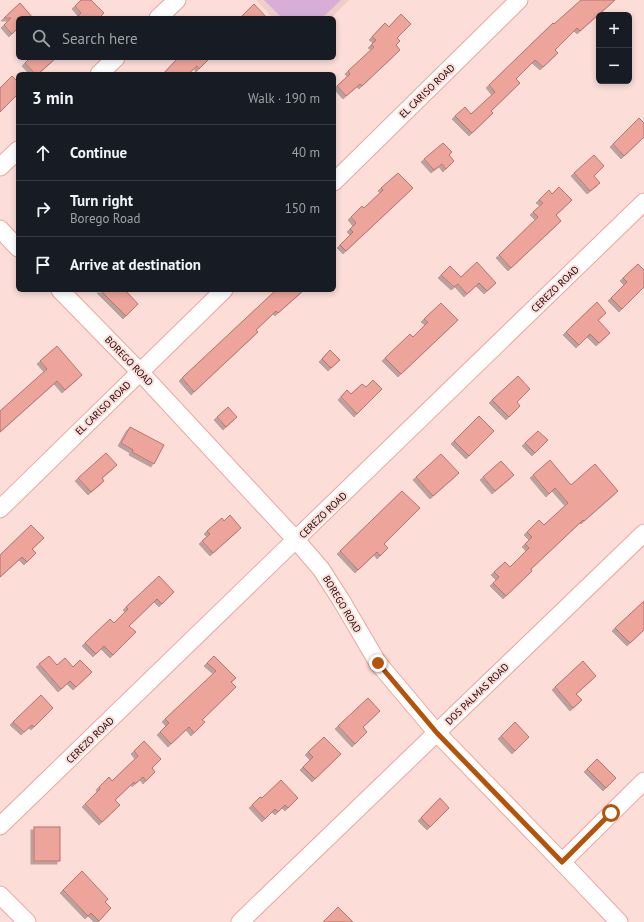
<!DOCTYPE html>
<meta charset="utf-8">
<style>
:root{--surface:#171b24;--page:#242831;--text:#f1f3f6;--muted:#9ea1a6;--line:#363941}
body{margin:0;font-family:"PT Sans",sans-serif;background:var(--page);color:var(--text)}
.controls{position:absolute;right:12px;top:12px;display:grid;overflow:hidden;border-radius:6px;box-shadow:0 2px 6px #0003}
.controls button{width:36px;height:36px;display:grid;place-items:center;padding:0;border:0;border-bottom:1px solid var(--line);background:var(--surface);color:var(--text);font:20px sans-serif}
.stop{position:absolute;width:12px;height:12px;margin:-9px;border:3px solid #b45309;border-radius:50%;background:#fff}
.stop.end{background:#b45309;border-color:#fff;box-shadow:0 1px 4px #0008}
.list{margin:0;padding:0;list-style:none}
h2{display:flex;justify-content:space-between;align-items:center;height:52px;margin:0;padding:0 16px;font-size:17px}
h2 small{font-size:13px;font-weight:400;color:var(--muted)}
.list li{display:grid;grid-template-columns:26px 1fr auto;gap:12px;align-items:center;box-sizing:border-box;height:56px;padding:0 16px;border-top:1px solid var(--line)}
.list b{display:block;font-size:15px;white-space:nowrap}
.list p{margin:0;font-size:13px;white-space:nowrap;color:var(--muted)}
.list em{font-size:13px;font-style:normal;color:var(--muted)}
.icon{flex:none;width:22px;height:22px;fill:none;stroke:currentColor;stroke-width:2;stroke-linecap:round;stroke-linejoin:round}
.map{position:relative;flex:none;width:644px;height:922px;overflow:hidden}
.search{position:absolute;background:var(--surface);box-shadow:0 2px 6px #0003;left:16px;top:16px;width:320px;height:44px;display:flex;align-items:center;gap:10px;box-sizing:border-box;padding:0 14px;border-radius:6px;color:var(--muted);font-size:15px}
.panel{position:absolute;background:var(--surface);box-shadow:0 2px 6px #0003;left:16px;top:72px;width:320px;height:220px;border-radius:6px}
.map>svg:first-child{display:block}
</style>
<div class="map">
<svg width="644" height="922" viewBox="0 0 644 922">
<defs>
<filter id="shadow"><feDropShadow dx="-3" dy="3" stdDeviation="0" flood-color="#0004"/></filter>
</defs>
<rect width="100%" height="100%" fill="#fcddd8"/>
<polygon fill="#f0cdc9" points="256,0 349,0 331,18 273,18"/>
<polygon fill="#d7aed7" points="264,0 341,0 322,18 282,18"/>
<g fill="#eda49b" stroke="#b8736b" filter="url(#shadow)">
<polygon points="81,0 91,0 104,13 99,18 76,18 81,13 75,6"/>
<polygon points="581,0 615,0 580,31 577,28 555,50 558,53 543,67 535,60 516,79 520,83 491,111 493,113 472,133 455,116 465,107 471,114 495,92 489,85 553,23 554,24"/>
<polygon points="20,3 33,18 18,18 18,28 12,34 4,25 11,18 4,18"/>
<polygon points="254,4 267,18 240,18"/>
<polygon points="401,14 411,24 397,38 400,41 396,45 400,50 362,86 360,84 346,96 337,86 350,74 348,71 374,47 371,45 376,40 372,37 385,23 389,27"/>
<polygon points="30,58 56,58 38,74 35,74 25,63"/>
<polygon points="178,58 210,58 199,69 197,66 188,74 163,74"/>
<polygon points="12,76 18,82 18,94 0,112 0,88"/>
<polygon points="639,118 644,123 644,137 624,156 613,144"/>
<polygon points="443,143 452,152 449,155 454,161 446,169 442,164 434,170 424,159"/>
<polygon points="594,155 604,166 594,176 600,183 590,191 574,173"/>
<polygon points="398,173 413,188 346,251 340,245 353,232 350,229 356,223 351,217 362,206 364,208 383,190 381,188"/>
<polygon points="559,187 572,200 556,215 561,221 511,268 499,255 538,217 533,212 543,203 539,200 549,190 552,194"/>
<polygon points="477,262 496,283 487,291 479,283 467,294 458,284 454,287 441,275 450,266 461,277"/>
<polygon points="638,264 644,270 644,287 622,309 611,298 627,282 623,278"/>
<polygon points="100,290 125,290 138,304 126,316"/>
<polygon points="276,290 304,290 278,313 276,311 256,330 258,332 194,392 182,378"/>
<polygon points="597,302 606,313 598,320 610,333 599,343 590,334 579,345 566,332"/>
<polygon points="441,303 458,320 401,374 385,358 410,334 413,337 428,322 424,319"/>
<polygon points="57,346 82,375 65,390 57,381 0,432 0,411 47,369 40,361"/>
<polygon points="330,350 340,360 331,368 322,359"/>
<polygon points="518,376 530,389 517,402 520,406 509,417 492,400"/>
<polygon points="373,380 382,389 357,414 341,397 347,390 351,394 362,384 366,387"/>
<polygon points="228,407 237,417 226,427 217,417"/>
<polygon points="479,416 494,431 469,456 454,441"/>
<polygon points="130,427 164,445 154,464 132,452 133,450 121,443"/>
<polygon points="538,431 548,440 535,453 525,443"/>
<polygon points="106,453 117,465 102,478 104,481 91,492 78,478"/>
<polygon points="441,454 459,473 433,496 416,477"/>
<polygon points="550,460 571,485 595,464 618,491 584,521 583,520 531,569 532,571 506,596 493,583 499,577 494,572 505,562 510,567 529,548 525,544 532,537 527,532 539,520 544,525 568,503 555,488 549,494 533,475"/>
<polygon points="501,461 514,475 495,491 483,477"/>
<polygon points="402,491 420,508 384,544 388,548 380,556 377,552 358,570 340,551"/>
<polygon points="230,515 241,528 213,553 202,541 210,534 207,531 222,518 224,521"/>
<polygon points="31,525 44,538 32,549 36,553 27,562 22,557 0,577 0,555"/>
<polygon points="159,576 174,592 162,604 157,599 129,626 136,632 113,655 104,646 96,654 85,643 110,619 114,623 128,609 126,607"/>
<polygon points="644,601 644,630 630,643 615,628"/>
<polygon points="49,656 57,665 65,658 73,667 80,660 92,672 76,687 70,681 61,689 39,664"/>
<polygon points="214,656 236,678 231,682 236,687 202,720 205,722 194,733 189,727 171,744 160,732 169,723 165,719 216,671 207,663"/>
<polygon points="583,661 596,676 576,694 582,700 573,708 555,687"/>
<polygon points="41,695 53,708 34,727 32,725 24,732 13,722"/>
<polygon points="368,698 380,711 363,727 367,732 355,744 338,726"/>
<polygon points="515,722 529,737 515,751 501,736"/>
<polygon points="324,737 341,754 315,779 303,767 313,757 308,752"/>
<polygon points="144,741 161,759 152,768 155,772 146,781 143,777 135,784 134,782 115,800 120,805 102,822 85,804 100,789 99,787 109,777 112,781 138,756 134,751"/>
<polygon points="597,759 616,778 606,788 587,769"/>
<polygon points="281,780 298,798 288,808 285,805 278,812 275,809 265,819 252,805 260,797 262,798"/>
<polygon points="440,798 449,808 430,827 421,818"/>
<rect x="34" y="827" width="26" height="34"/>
<polygon points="82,871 108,899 105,902 111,908 99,921 91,913 88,916 63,890"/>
<polygon points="338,907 353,922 323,922"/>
</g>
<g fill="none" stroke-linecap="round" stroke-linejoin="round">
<g stroke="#eea59c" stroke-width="19">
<g id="minor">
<polyline points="158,18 177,0"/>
<polyline points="99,74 116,58"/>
<polyline points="0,167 18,150"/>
<polyline points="334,182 519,0"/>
<polyline points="0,229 18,248"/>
<polyline points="60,290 140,372 296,540 321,569 341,600 378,663 437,733 562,862 619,922"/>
<polyline points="0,509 224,290"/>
<polyline points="0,826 644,202"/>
<polyline points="562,862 644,781"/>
<polyline points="0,895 27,922"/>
<polyline points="240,922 644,533"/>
</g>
</g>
<use href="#minor" stroke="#fff" stroke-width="17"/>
</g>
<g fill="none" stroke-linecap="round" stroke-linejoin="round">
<polyline stroke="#b45309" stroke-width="5" points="378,663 437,733 562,862 611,813"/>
</g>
<g text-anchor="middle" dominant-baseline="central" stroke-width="4" stroke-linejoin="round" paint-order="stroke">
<g font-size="10" fill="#200706" stroke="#fcddd8">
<text transform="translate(427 91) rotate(-44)">EL CARISO ROAD</text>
<text transform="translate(555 289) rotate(-44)">CEREZO ROAD</text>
<text transform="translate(129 361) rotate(46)">BOREGO ROAD</text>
<text transform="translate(103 408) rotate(-44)">EL CARISO ROAD</text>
<text transform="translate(323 515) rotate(-44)">CEREZO ROAD</text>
<text transform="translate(342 604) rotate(59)">BOREGO ROAD</text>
<text transform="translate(477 694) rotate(-44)">DOS PALMAS ROAD</text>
<text transform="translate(90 740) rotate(-44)">CEREZO ROAD</text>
</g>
</g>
</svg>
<div class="controls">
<button>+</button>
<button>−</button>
</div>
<div class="stop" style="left:611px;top:813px"></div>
<div class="stop end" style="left:378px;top:663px"></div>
<div class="search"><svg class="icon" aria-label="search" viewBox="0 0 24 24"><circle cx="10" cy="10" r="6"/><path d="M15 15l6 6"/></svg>Search here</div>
<section class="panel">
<h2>3 min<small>Walk · 190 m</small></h2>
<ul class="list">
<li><svg class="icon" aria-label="ahead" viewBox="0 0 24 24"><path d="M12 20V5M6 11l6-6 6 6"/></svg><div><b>Continue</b></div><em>40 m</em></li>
<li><svg class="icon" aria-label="right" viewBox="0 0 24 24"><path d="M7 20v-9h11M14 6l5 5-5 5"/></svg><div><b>Turn right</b><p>Borego Road</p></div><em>150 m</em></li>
<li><svg class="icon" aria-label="arrive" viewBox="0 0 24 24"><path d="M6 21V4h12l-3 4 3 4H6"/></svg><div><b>Arrive at destination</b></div></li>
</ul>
</section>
</div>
